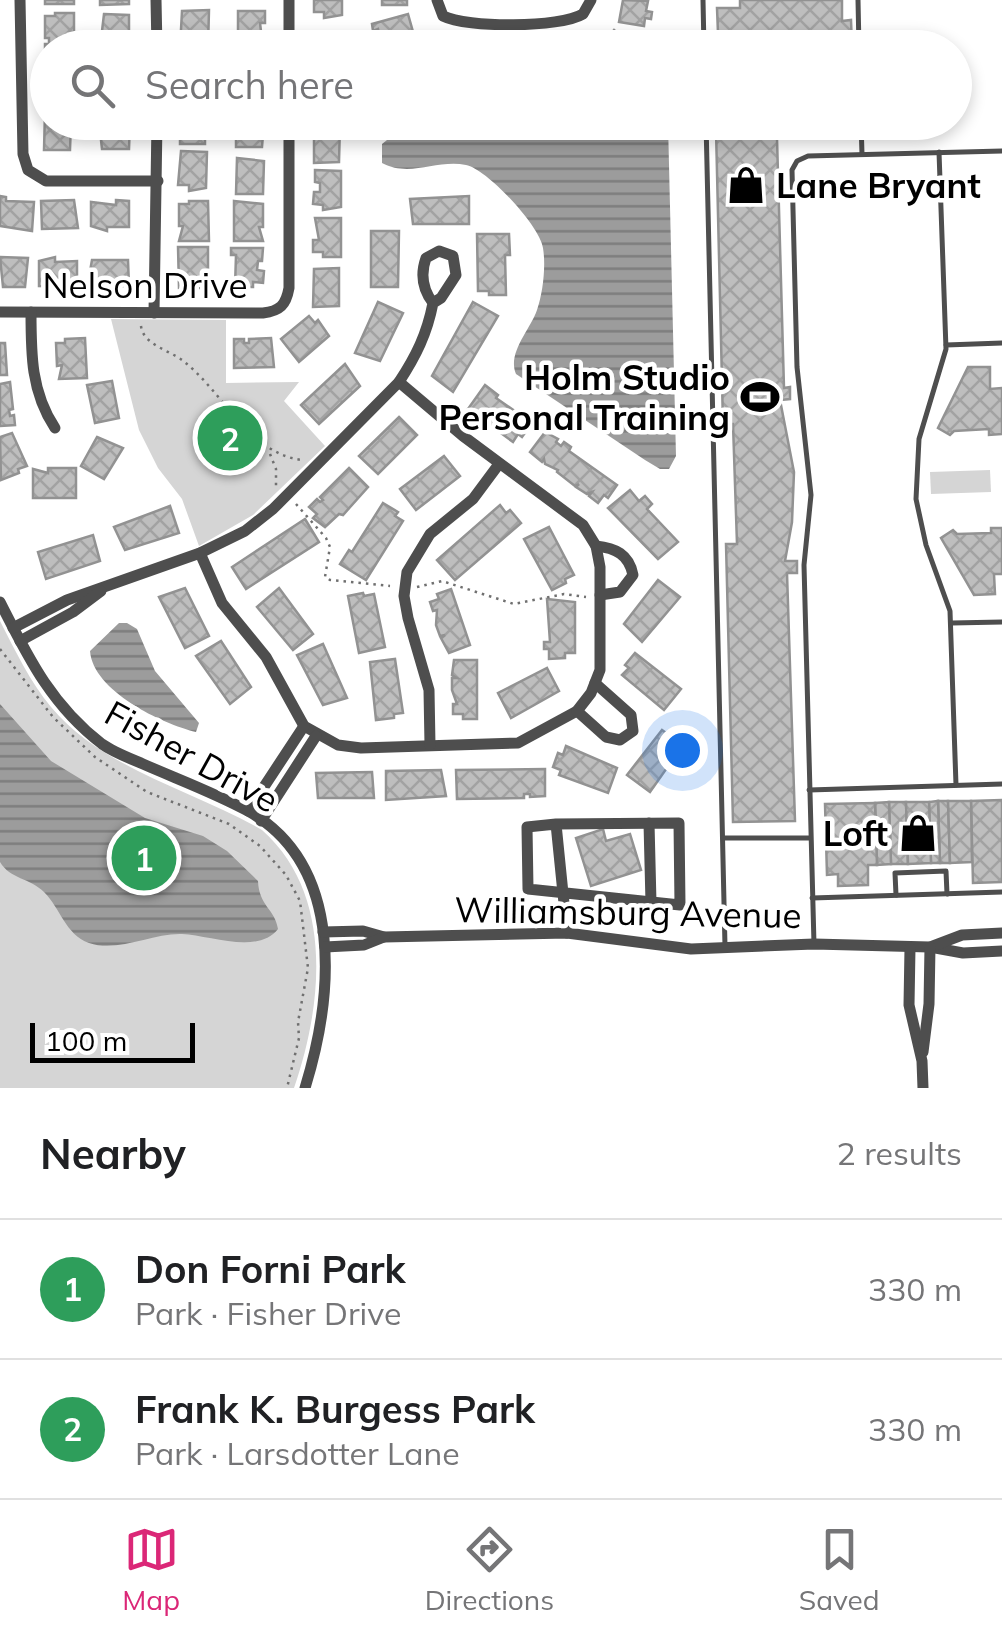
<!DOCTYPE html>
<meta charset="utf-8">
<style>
:root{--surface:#fff;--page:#f6f6f6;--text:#202124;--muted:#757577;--line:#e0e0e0;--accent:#db2777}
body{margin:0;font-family:Mulish,sans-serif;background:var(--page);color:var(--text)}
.scale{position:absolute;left:30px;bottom:25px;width:165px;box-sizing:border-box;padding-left:10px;border:5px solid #000;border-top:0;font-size:28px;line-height:35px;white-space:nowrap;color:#000;-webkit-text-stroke:8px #fff;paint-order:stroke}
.you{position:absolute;left:682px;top:750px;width:35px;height:35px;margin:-25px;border:8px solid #fff;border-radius:50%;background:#1a73e8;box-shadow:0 0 0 15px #1a73e833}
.badge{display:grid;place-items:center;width:65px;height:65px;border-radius:50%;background:var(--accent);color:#fff;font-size:32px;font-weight:700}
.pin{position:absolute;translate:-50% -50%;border:5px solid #fff;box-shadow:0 2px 10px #0006}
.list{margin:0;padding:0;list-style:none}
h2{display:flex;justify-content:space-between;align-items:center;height:130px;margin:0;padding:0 40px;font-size:42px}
h2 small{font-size:32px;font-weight:400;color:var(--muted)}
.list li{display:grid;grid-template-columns:65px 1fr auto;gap:30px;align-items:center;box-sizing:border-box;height:140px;padding:0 40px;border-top:2px solid var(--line)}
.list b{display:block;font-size:38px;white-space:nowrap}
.list p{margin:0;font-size:32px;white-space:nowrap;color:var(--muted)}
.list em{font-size:32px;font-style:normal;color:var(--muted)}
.icon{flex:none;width:55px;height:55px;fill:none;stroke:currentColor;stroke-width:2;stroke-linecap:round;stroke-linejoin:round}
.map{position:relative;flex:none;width:1002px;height:1088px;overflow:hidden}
.search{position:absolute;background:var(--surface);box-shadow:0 5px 15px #0003;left:30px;right:30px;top:30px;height:110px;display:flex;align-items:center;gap:25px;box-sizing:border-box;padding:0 35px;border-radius:55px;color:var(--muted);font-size:38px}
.sheet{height:410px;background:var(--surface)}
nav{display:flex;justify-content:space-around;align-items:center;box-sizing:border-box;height:140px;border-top:2px solid var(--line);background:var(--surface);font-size:28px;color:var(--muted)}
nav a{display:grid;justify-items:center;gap:5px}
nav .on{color:var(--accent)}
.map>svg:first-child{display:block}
</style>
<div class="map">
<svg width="1002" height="1088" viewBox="0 0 1002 1088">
<defs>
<pattern id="water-rules" width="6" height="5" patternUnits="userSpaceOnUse" patternTransform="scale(2.5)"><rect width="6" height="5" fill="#9c9c9c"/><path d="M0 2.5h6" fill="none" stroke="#7d7d7d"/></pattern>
<pattern id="building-cross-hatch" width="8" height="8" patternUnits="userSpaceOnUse" patternTransform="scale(2.5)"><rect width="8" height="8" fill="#bebebe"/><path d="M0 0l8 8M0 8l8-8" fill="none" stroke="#a2a2a2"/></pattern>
</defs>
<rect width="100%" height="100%" fill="#fff"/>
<g fill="#d5d5d5">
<polygon points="111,319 226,320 226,383 299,382 284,401 325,446 253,515 199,546 182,499 158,468 139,430"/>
<polygon points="990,470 991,492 931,494 930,472"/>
<path d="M0,621C15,650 30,682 51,707C104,770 193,790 262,830C334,894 323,1004 294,1088H0Z"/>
</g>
<g fill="url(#water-rules)">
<path d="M500,123H668L676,456L669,469H660L645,460L516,374C507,353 530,330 537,310C543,293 546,266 543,248C540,226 487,169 466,165C437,159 410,178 382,163V144L392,136L470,131Z"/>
<path d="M119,623H127L137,629L155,671L199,723L196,732C162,724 93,691 90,651Z"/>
<path d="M0,704L51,761L145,818L203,836L227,851L258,881C259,906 275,909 278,929C258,955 209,935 182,934C152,933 118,953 89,943C65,934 61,909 44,892C30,878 10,879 0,862Z"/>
</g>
<g fill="url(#building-cross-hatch)" stroke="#929292" stroke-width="2.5">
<rect x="45" y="0" width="29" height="4"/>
<polygon points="100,0 129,0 129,4 100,5"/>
<polygon points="314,0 342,0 342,15 324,18 324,12 314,12"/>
<rect x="382" y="0" width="25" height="5"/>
<polygon points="623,0 648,1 646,11 652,12 651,19 645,18 644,26 619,22"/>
<polygon points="740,0 842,0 842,21 851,20 852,48 744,48 744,33 718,33 717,8 740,8"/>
<polygon points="209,10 208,48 180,48 182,11"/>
<polygon points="238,11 265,11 265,23 260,23 263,48 238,48"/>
<polygon points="55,13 74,13 74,48 48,48 45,53 45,44 49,44 49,38 45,38 45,16 55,16"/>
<polygon points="104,14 129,15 129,48 100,48"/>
<polygon points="408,14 415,39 382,48 378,29 373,31 372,24"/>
<polygon points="614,30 634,48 599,48"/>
<polygon points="45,63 48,63 48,101 45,102"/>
<polygon points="45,112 48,122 71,122 70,150 44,150"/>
<polygon points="99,122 130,122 129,149 102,149"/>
<rect x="180" y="122" width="25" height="22"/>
<polygon points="236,122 264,122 264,126 258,125 258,135 263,135 262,147 236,147"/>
<polygon points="773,122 845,122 845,135 797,136 797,128 777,128"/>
<polygon points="340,125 339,162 314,163 314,126"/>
<polygon points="766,129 777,138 784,388 790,387 790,399 780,400 794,472 792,522 785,561 797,561 797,573 787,573 795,821 733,822 726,544 737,544 733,424 723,424 716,130"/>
<polygon points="181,151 207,152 206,188 189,191 189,185 178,185"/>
<polygon points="237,158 264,161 263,194 236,194"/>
<polygon points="315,170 341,171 341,207 323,210 323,205 313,204 314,192 320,192 320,183 315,182"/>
<polygon points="0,196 6,197 6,201 34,202 32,231 0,226"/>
<polygon points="469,196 469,224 413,224 410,199"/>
<polygon points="74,200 78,228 42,229 41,201"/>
<polygon points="116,200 129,201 129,227 107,227 107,231 91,226 91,202 116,205"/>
<polygon points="189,201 208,201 209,241 179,241 183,226 179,226 179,204 189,204"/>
<polygon points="234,201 263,204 263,227 259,227 263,241 234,241"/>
<polygon points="315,218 341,218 341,257 323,257 323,252 313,252 313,240 319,240"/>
<polygon points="371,231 399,231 398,287 371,287"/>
<polygon points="477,234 509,234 510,255 505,255 506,295 489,295 489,291 478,291"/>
<polygon points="178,247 208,247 208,288 179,288"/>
<polygon points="231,248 263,248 262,261 258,261 257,270 264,271 263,283 253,282 253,287 235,287 236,255 231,255"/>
<polygon points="0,257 28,258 25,287 3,287"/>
<polygon points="55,257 55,262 77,261 77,287 39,286 39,261"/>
<polygon points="92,260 128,260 129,286 115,286 115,282 107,282 107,288 95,288 95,277 89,277"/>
<polygon points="339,268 339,306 313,307 314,269"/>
<polygon points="378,302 403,313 380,361 355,353"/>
<polygon points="473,302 498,316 453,392 432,376"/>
<polygon points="309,316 315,323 318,320 329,336 299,362 281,339"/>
<polygon points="85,338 87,378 59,379 62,365 57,366 56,343 65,343 65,339"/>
<polygon points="271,338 274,367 234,368 234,339 244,339 244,343 249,343 249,339"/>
<polygon points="0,343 5,343 7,375 0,375"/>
<polygon points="345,364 360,386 319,424 301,405"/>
<polygon points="968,367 990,367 990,389 1002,388 1002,434 989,435 989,429 954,431 950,435 938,428"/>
<polygon points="112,381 119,418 95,423 87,385"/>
<polygon points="10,382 13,409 9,410 10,416 14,415 15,425 0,426 0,384"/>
<polygon points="485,385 498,395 496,398 532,423 522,437 518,434 513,442 468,409"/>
<polygon points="399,417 417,435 378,474 359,456"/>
<polygon points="240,430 246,435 244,442 237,444 232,439 233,432"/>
<polygon points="545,432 558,439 556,442 561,446 564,442 571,447 569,451 617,485 608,498 604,495 598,503 589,496 592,492 587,494 576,487 579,484 575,486 557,472 558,470 545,464 544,459 542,462 530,452"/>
<polygon points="12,433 27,466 18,469 19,473 1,480 0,437"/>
<polygon points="97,437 123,448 104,479 81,466"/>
<polygon points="444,456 460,476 416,510 400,489"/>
<polygon points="48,468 76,468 76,498 33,498 33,469 48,473"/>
<polygon points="349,468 368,487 343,515 339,514 325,527 313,518 317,514 309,507 317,499 320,502 323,500 320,497"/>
<polygon points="630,490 639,501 645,496 652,504 647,509 678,542 658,559 608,508"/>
<polygon points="383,503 398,512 395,516 403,521 366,580 340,564 349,550 352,552"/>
<polygon points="500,505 506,513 510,510 521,523 455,580 437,560"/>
<polygon points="170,506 179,533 125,550 114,527"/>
<polygon points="305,519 319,542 246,589 232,567"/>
<polygon points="549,527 574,575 565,579 566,583 552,590 524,539"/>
<polygon points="991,528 1002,528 1002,574 994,574 995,594 974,595 941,538 953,530 957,534 991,533"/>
<polygon points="93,535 100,561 46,579 38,552"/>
<polygon points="658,580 680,597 642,642 624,624"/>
<polygon points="185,588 209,636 185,648 159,597"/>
<polygon points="279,588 313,634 293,650 257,607"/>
<polygon points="451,589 470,645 449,653 441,638 445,635 440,636 436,625 437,610 433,611 430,602 439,599 437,594"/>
<polygon points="363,593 364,596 374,594 385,647 359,653 348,596"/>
<polygon points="547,599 575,602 575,653 565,653 565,658 549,659 549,649 544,649 544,642 550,642"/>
<polygon points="221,641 251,687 230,704 196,656"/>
<polygon points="323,644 347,698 323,705 297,655"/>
<polygon points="635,653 681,689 664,710 622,675 629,668 625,665"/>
<polygon points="395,659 403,713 394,714 394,718 376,720 370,662"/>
<polygon points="454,660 477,660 477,719 463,719 463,714 453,714 453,704 457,704 452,690 452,678 457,678 452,675"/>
<polygon points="547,668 559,691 511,718 498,693"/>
<polygon points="662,730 683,745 650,792 627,775"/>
<polygon points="566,746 617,768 608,793 559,775 561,770 553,767 558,753 563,755"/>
<polygon points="545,769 545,796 530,797 530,794 524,794 524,798 457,799 456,770"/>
<polygon points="441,770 446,796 386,800 386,771"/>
<polygon points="372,772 374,798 318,798 316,773"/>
<polygon points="1002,800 1002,882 973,883 971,801"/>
<polygon points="938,801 948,801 950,863 940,863"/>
<polygon points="938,801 940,863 931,863 929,802"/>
<polygon points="948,801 971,801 972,862 950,863"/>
<polygon points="889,802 906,802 908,864 891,864"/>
<polygon points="889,802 891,864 877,865 875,803"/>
<polygon points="906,802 929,802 931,863 908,864"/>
<polygon points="875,803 877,865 868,865 868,885 838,886 838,874 827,875 825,804"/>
<polygon points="603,829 606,841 630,834 641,870 591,886 576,838"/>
</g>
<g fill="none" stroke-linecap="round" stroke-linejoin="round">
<g stroke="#707070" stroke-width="2.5" stroke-dasharray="2.5 5" stroke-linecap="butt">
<path d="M141,326C143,344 168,350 182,360C222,390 249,454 302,460"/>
<polyline points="270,454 276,469 276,486"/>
<polyline points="296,504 326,538 330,547 325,577 330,580 390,586"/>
<polyline points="417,587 442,581 514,604 564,594 586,597"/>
<polyline points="0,649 53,717 95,757 147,792 229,824 260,846 286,875 300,901 308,968 298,1022 299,1038 287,1088"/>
</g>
<g stroke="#4e4e4e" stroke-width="5">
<polyline points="703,0 704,48"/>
<polyline points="858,0 859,48"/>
<polyline points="706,122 725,946"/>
<polyline points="861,122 862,154"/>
<polyline points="939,152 946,349 919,439 916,499 926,545 950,611 956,785"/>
<polyline points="946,345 1002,343"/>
<polyline points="952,623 1002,622"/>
<polyline points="809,790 1002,784"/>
<polyline points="723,838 810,838"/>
<polyline points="896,895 895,873 946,871 947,894"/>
<polyline points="812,898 1002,892"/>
<polyline points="814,944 804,565 811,495 797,367 792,170 797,161 808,156 1002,151"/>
</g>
<g stroke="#4e4e4e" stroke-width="11">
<polyline points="20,0 23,154 28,170 46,181 158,181"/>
<polyline points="156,0 157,48"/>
<path d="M437,0L443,16C467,28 560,28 583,14L591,0"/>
<polyline points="289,48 289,0"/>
<path d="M0,312L263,313C280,311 286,305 289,288V122"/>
<path d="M31,312C31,354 31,392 55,428"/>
<polyline points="154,313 157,122"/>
<path d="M596,546C615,548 629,554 633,575L620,592L600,595"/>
<polyline points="200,553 222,603 266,657 304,726 338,745 361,748 518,743 577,711 591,693 600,670 600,567 596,546 583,525 463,436 399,382"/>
<path d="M0,602C28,657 51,705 102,744C113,752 129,758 143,764C177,779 215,793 248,811C346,866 333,997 305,1088"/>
<path d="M13,628L67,600L200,553L245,531L273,509L399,382C416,356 427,334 433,303L441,298L456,275L453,256L439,251L426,258C420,275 423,290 433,303"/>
<polyline points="20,641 73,612 101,591"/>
<polyline points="577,711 606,737 620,740 633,731 631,715 595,683"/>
<polyline points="430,745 429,690 408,618 404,596 407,572 430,534 473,499 499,464"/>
<polyline points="248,811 304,726"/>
<polyline points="261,821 316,736"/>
<polyline points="649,823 651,903"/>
<polyline points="556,824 527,827 528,889 680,905 679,823 556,824 567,933"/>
<polyline points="323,932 363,931 384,937 567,933 691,949 814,944 930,947 963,953 1002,951"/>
<polyline points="933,946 962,935 1002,933"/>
<polyline points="325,947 364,945 384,937"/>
<polyline points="910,948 909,1005 922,1061 923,1088"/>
<polyline points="923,1052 929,1004 930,947"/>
</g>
</g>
<defs>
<g id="shop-bare" transform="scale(3)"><path d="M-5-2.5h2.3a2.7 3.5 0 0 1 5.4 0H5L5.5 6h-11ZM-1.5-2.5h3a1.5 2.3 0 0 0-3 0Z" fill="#000" stroke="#fff" stroke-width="2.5" paint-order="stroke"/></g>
<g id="stadium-bare" transform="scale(3)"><path d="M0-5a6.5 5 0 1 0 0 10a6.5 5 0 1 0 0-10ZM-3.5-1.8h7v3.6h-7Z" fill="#000" stroke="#fff" stroke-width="2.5" paint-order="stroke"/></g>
</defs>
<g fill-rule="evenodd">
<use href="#shop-bare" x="746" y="185"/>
<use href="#stadium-bare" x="760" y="397"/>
<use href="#shop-bare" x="918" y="833"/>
</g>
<g text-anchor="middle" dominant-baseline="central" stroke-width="9" stroke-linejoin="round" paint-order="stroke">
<g font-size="35" font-weight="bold" fill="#000" stroke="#fff" text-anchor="end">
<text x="776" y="185" text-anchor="start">Lane Bryant</text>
<text x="730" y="377">Holm Studio<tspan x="730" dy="40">Personal Training</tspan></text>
<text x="888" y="833">Loft</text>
</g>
<g font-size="35" fill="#000" stroke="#fff">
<text x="145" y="285">Nelson Drive</text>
<text transform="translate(192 756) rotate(29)">Fisher Drive</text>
<text transform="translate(628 912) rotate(1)">Williamsburg Avenue</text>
</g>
</g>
</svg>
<div class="scale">100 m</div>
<div class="you"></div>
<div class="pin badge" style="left:144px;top:858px;background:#2e9e5b">1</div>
<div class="pin badge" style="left:230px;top:438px;background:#2e9e5b">2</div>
<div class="search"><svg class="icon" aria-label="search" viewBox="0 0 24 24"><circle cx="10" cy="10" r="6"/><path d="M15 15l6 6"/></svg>Search here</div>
</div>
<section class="sheet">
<h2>Nearby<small>2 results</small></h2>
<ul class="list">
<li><span class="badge" style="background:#2e9e5b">1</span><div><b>Don Forni Park</b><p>Park · Fisher Drive</p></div><em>330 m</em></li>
<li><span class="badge" style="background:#2e9e5b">2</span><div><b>Frank K. Burgess Park</b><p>Park · Larsdotter Lane</p></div><em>330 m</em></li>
</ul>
</section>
<nav>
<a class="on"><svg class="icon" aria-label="map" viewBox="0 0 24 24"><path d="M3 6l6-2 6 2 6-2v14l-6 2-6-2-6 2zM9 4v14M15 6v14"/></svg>Map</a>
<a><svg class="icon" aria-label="directions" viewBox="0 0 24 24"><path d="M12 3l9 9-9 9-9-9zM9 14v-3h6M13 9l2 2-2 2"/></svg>Directions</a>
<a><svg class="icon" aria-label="saved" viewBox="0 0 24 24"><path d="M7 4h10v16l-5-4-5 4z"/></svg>Saved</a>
</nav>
